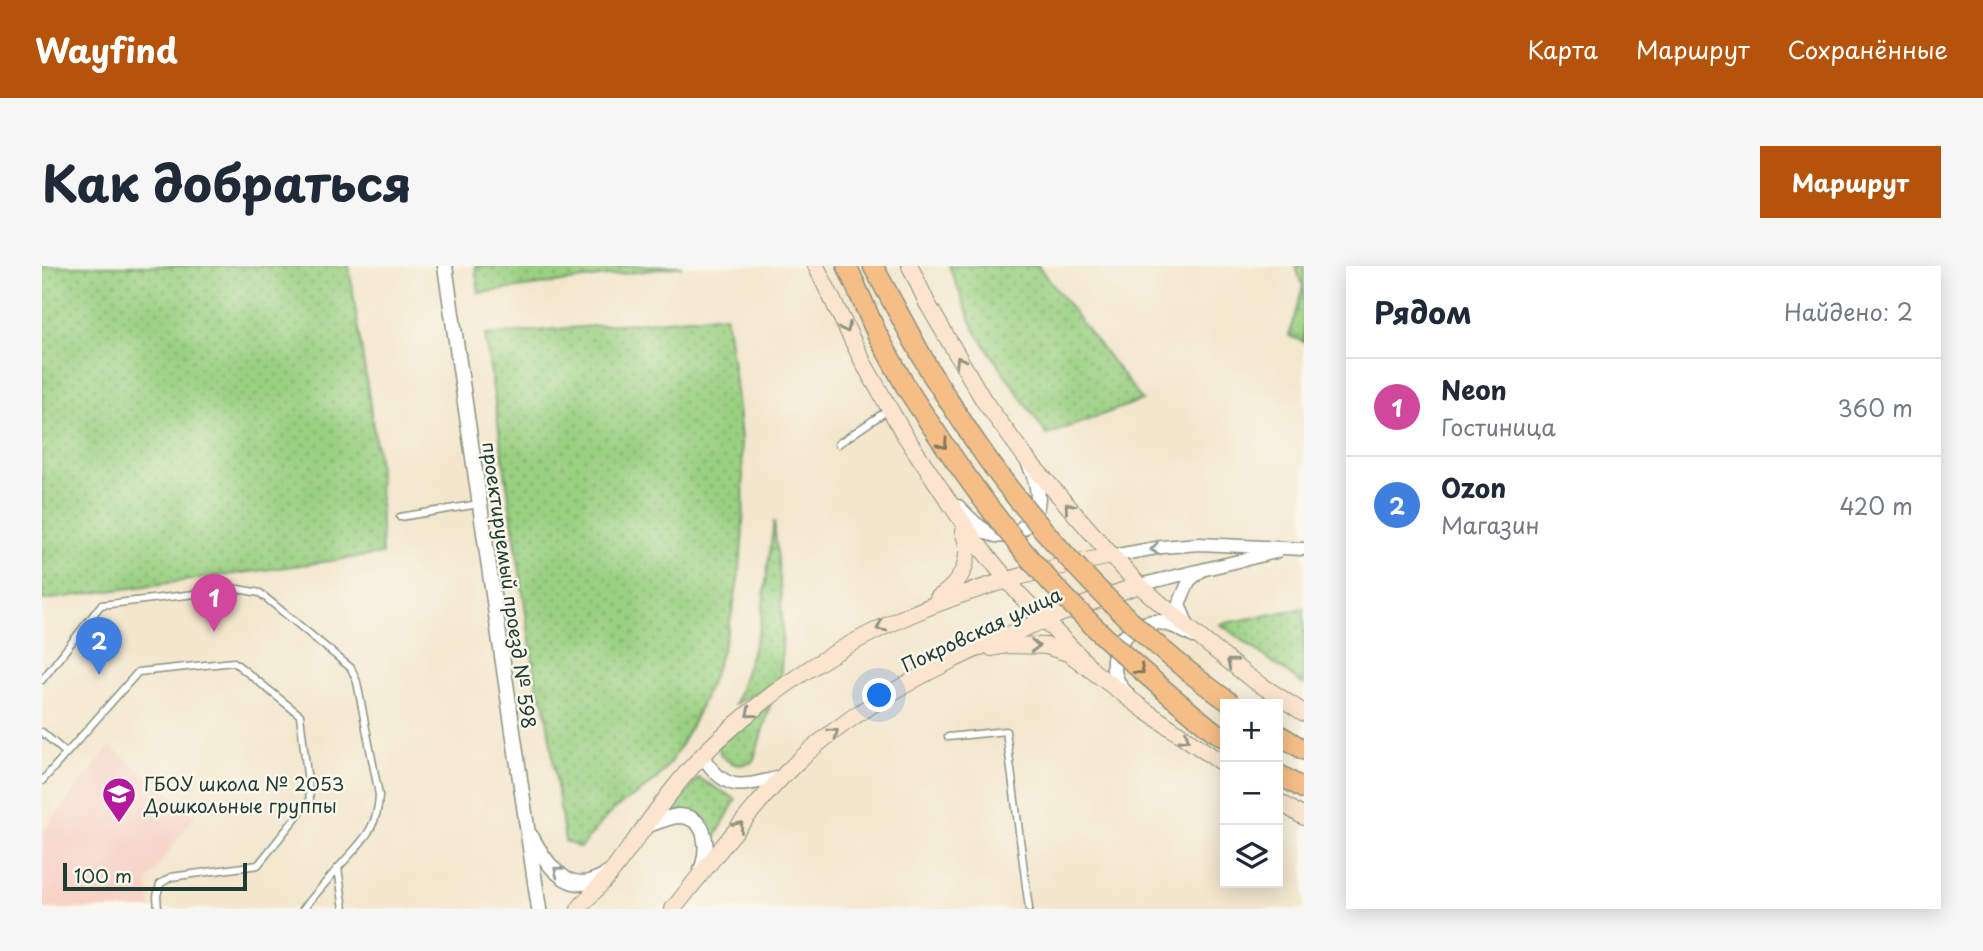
<!DOCTYPE html>
<html lang="ru">
<meta charset="utf-8">
<style>
:root{--surface:#fff;--page:#f6f6f7;--text:#1f2937;--muted:#747a83;--line:#e0e1e3;--accent:#b45309}
body{margin:0;font-family:"Playpen Sans",sans-serif;background:var(--page);color:var(--text)}
.controls{position:absolute;right:21px;bottom:21px;display:grid;overflow:hidden;border-radius:0px;box-shadow:0 4px 18px #0003}
.controls button{width:63px;height:63px;display:grid;place-items:center;padding:0;border:0;border-bottom:2px solid var(--line);background:var(--surface);color:var(--text);font:35px sans-serif}
.scale{position:absolute;left:21px;bottom:18px;width:184px;box-sizing:border-box;padding-left:7px;border:4px solid #1f3d34;border-top:0;font-size:19px;line-height:24px;white-space:nowrap;color:#1f3d34;-webkit-text-stroke:5px #fbf7ec;paint-order:stroke}
.you{position:absolute;left:838px;top:430px;width:24px;height:24px;margin:-18px;border:5px solid #fff;border-radius:50%;background:#1a73e8;box-shadow:0 0 0 10px #1a73e833}
.badge{display:grid;place-items:center;width:46px;height:46px;border-radius:50%;background:var(--accent);color:#fff;font-size:23px;font-weight:700}
.pin{position:absolute;translate:-50% -58px;filter:drop-shadow(0 2px 4px #0008)}
.pin::after{content:'';position:absolute;top:37px;width:24px;height:21px;background:inherit;clip-path:polygon(0 0,100% 0,50% 100%)}
.list{margin:0;padding:0;list-style:none}
h2{display:flex;justify-content:space-between;align-items:center;height:91px;margin:0;padding:0 28px;font-size:30px}
h2 small{font-size:23px;font-weight:400;color:var(--muted)}
.list li{display:grid;grid-template-columns:46px 1fr auto;gap:21px;align-items:center;box-sizing:border-box;height:98px;padding:0 28px;border-top:2px solid var(--line)}
.list b{display:block;font-size:26px;white-space:nowrap}
.list p{margin:0;font-size:23px;white-space:nowrap;color:var(--muted)}
.list em{font-size:23px;font-style:normal;color:var(--muted)}
.icon{flex:none;width:38px;height:38px;fill:none;stroke:currentColor;stroke-width:2;stroke-linecap:round;stroke-linejoin:round}
.map{position:relative;flex:none;width:1262px;height:643px;overflow:hidden;border-radius:0px}
header{display:flex;align-items:center;gap:42px;box-sizing:border-box;height:98px;padding:0 35px;background:var(--accent);color:#fff}
header strong{font-size:33px}
nav{display:flex;gap:38px;margin-inline-start:auto;font-size:24px}
.intro{display:flex;align-items:center;justify-content:space-between;box-sizing:border-box;height:168px;padding:0 42px}
h1{margin:0;font-size:49px}
.button{padding:18px 32px;border-radius:0px;background:var(--accent);color:#fff;font-size:24px;font-weight:700}
main{display:flex;gap:42px;padding:0 42px}
aside{flex:1;background:var(--surface);border-radius:0px;box-shadow:0 4px 18px #0003}
.map>svg:first-child{display:block}
</style>
<header>
<strong>Wayfind</strong>
<nav><a>Карта</a><a>Маршрут</a><a>Сохранённые</a></nav>
</header>
<div class="intro"><h1>Как добраться</h1><a class="button">Маршрут</a></div>
<main>
<div class="map">
<svg width="1262" height="643" viewBox="0 0 1262 643">
<defs>
<pattern id="grass-dots" width="8" height="8" patternUnits="userSpaceOnUse" patternTransform="scale(1.75)"><rect width="8" height="8" fill="#9ad082"/><path d="M2 2h.1M6 6h.1" fill="none" stroke="#7daa6b" stroke-width="1.8" stroke-linecap="round"/></pattern>
<pattern id="wetland-marsh" width="20" height="14" patternUnits="userSpaceOnUse" patternTransform="scale(1.75)"><rect width="20" height="14" fill="#9ad082"/><path d="M1 5h8M5 5V1M11 12h8M15 12V8" fill="none" stroke="#7daa6b"/></pattern>
</defs>
<rect width="100%" height="100%" fill="#fbf7ec"/>
<filter id="ink" filterUnits="userSpaceOnUse"><feTurbulence type="fractalNoise" baseFrequency=".0143" numOctaves="2"/><feDisplacementMap in="SourceGraphic" scale="14" xChannelSelector="R" yChannelSelector="G"/><feConvolveMatrix kernelMatrix="1 2 1 2 8 2 1 2 1" color-interpolation-filters="sRGB"/></filter>
<filter id="wash" filterUnits="userSpaceOnUse"><feTurbulence type="fractalNoise" baseFrequency=".00686" numOctaves="4" result="noise"/><feDisplacementMap in="SourceGraphic" scale="28" xChannelSelector="R" yChannelSelector="G"/><feGaussianBlur stdDeviation="1.57" result="paint"/><feColorMatrix in="noise" values="0 0 0 0 0 0 0 0 0 0 0 0 0 0 0 0 0 1.4 0 .05"/><feComposite in="paint" operator="in"/></filter>
<g filter="url(#wash)">
<rect width="100%" height="100%" fill="#f3e6cc"/>
<polygon fill="#f7d1c6" points="68,480 153,549 106,615 109,643 0,643 0,567"/>
<g fill="url(#grass-dots)" stroke="#5c865b" stroke-width="2">
<polygon points="0,0 307,0 336,192 340,288 0,334"/>
<polygon points="433,0 640,0 437,27"/>
<polygon points="907,0 996,0 1100,134 1005,169 933,65"/>
<path d="M684,49C703,184 719,304 662,432C650,459 638,484 620,507C609,521 593,529 578,539C563,549 551,568 538,582L523,575L503,439L495,422L443,69Z"/>
<path d="M732,255C737,307 744,361 738,414L693,438L718,361Z"/>
<polygon points="1262,342 1262,419 1178,358"/>
<path d="M729,437L711,496C696,501 691,499 679,490L676,479Z"/>
<path d="M656,512L694,533L671,576C665,549 657,546 631,545Z"/>
</g>
<polygon fill="url(#wetland-marsh)" stroke="#5c865b" stroke-width="2" points="1253,0 1262,0 1262,76 1247,70 1261,20"/>
</g>
<g filter="url(#ink)">
<g fill="none" stroke-linecap="round" stroke-linejoin="round">
<g stroke="#899280" stroke-width="9">
<g id="service">
<polyline points="796,178 846,144"/>
<polyline points="358,251 437,238"/>
<path d="M0,414L59,339L196,323L218,327L309,402L315,416L337,529C336,564 318,577 296,602L302,643"/>
<polyline points="0,466 23,486"/>
<polyline points="906,471 964,465 987,643"/>
<polyline points="0,515 96,406 192,396 258,449 268,534 216,599 129,611 118,618 115,630 116,643"/>
<polyline points="261,643 296,602"/>
</g>
</g>
<g stroke="#899280" stroke-width="15">
<g id="minor">
<polyline points="1070,290 1120,281 1157,278 1262,283"/>
<polyline points="1097,319 1234,286"/>
<polyline points="1145,358 1137,338 1147,315 1159,305"/>
<path d="M661,491C686,529 700,519 740,511"/>
</g>
</g>
<g stroke="#899280" stroke-width="17">
<g id="tertiary">
<polyline points="403,0 497,643"/>
<path d="M916,241C926,251 936,263 950,268C958,271 968,269 976,265C1002,250 999,222 987,198"/>
<path d="M1085,428C1056,402 1078,356 1115,356C1128,356 1140,364 1152,370"/>
<path d="M603,560C614,557 625,551 636,550C668,550 667,586 658,607"/>
<path d="M489,570C500,590 519,623 547,616C554,614 561,610 568,607"/>
</g>
</g>
<g stroke="#899280" stroke-width="18">
<g id="secondary">
<polyline points="774,0 822,98 862,168 934,276 977,328 1049,402"/>
<polyline points="868,0 885,37 942,135 984,192 1070,290 1097,319 1162,375 1208,412 1262,447"/>
<path d="M896,332C920,317 932,292 921,265"/>
<polyline points="950,382 965,379 1004,380 1028,388 1104,445 1183,499"/>
<polyline points="1236,535 1262,551"/>
<path d="M537,643C548,629 561,617 572,603C605,559 635,512 675,475C789,369 919,317 1070,290"/>
<path d="M631,643C667,599 700,553 739,512C829,417 976,362 1097,319"/>
</g>
</g>
<g stroke="#899280" stroke-width="22">
<g id="trunk">
<polyline points="805,0 835,68 864,121"/>
<polyline points="831,0 889,107"/>
<polyline points="1169,463 1183,472"/>
<polyline points="1236,468 1262,484"/>
<polyline points="1236,508 1262,523"/>
</g>
</g>
<use href="#service" stroke="#fff" stroke-width="6"/>
<use href="#minor" stroke="#fff" stroke-width="12"/>
<use href="#tertiary" stroke="#fff" stroke-width="14"/>
<use href="#secondary" stroke="#fbe5cf" stroke-width="16"/>
<use href="#trunk" stroke="#f6be87" stroke-width="19"/>
<g stroke="#899280" stroke-width="22" stroke-linecap="butt">
<g id="trunk-bridge">
<path d="M889,107C916,149 943,193 974,231C1035,307 1111,383 1190,438"/>
<path d="M864,121C902,180 943,240 989,294C1043,357 1105,411 1169,463"/>
</g>
</g>
<use href="#trunk-bridge" stroke="#f6be87" stroke-width="19"/>
</g>
<defs><path id="oneway-chevron" d="M-2-3.5L2.5 0L-2 3.5" fill="none" stroke-width="1.6" stroke-linecap="round" stroke-linejoin="round" transform="scale(1.75)"/></defs>
<g stroke="#8d9182">
<use href="#oneway-chevron" transform="translate(804 62) rotate(63)"/>
<use href="#oneway-chevron" transform="translate(918 95) rotate(-121)"/>
<use href="#oneway-chevron" transform="translate(1027 241) rotate(-130)"/>
<use href="#oneway-chevron" transform="translate(839 361) rotate(152)"/>
<use href="#oneway-chevron" transform="translate(993 380) rotate(2)"/>
<use href="#oneway-chevron" transform="translate(1189 397) rotate(-141)"/>
<use href="#oneway-chevron" transform="translate(708 447) rotate(141)"/>
<use href="#oneway-chevron" transform="translate(792 467) rotate(-37)"/>
<use href="#oneway-chevron" transform="translate(1143 472) rotate(33)"/>
<use href="#oneway-chevron" transform="translate(697 560) rotate(-49)"/>
</g>
<g stroke="#807759">
<use href="#oneway-chevron" transform="translate(901 178) rotate(55)"/>
<use href="#oneway-chevron" transform="translate(1098 404) rotate(41)"/>
</g>
<g stroke="#8f9e9a">
<use href="#oneway-chevron" transform="translate(1113 283) rotate(171)"/>
<use href="#oneway-chevron" transform="translate(516 605) rotate(-141)"/>
</g>
</g>
<defs>
<g id="school-pin" transform="scale(1.75)"><path d="M0 17L-7.5 6A9.5 9.5 0 1 1 7.5 6Z" fill="#b5179e" stroke="#fbf7ec"/><path d="M0-5L7-2L0 1L-7-2ZM-4 1L0 2.5L4 1V4Q0 6-4 4Z" fill="#fff"/></g>
</defs>
<g fill-rule="evenodd">
<use href="#school-pin" x="77" y="528"/>
</g>
<g text-anchor="middle" dominant-baseline="central" stroke-width="5" stroke-linejoin="round" paint-order="stroke">
<g font-size="19" fill="#1f3d34" stroke="#fbf7ec">
<text transform="translate(468 319) rotate(82)">проектируемый проезд № 598</text>
<text transform="translate(939 363) rotate(-25)">Покровская улица</text>
</g>
<g font-size="19" fill="#1f3d34" stroke="#fbf7ec" text-anchor="start">
<text x="102" y="517">ГБОУ школа № 2053<tspan x="102" dy="22">Дошкольные группы</tspan></text>
</g>
</g>
</svg>
<div class="controls">
<button>+</button>
<button>−</button>
<button><svg class="icon" aria-label="layers" viewBox="0 0 24 24"><path d="M12 4l9 5-9 5-9-5zM3 14l9 5 9-5"/></svg></button>
</div>
<div class="scale">100 m</div>
<div class="you"></div>
<div class="pin badge" style="left:172px;top:366px;background:#d1479c">1</div>
<div class="pin badge" style="left:57px;top:409px;background:#3f7fe0">2</div>
</div>
<aside>
<h2>Рядом<small>Найдено: 2</small></h2>
<ul class="list">
<li><span class="badge" style="background:#d1479c">1</span><div><b>Neon</b><p>Гостиница</p></div><em>360 m</em></li>
<li><span class="badge" style="background:#3f7fe0">2</span><div><b>Ozon</b><p>Магазин</p></div><em>420 m</em></li>
</ul>
</aside>
</main>
